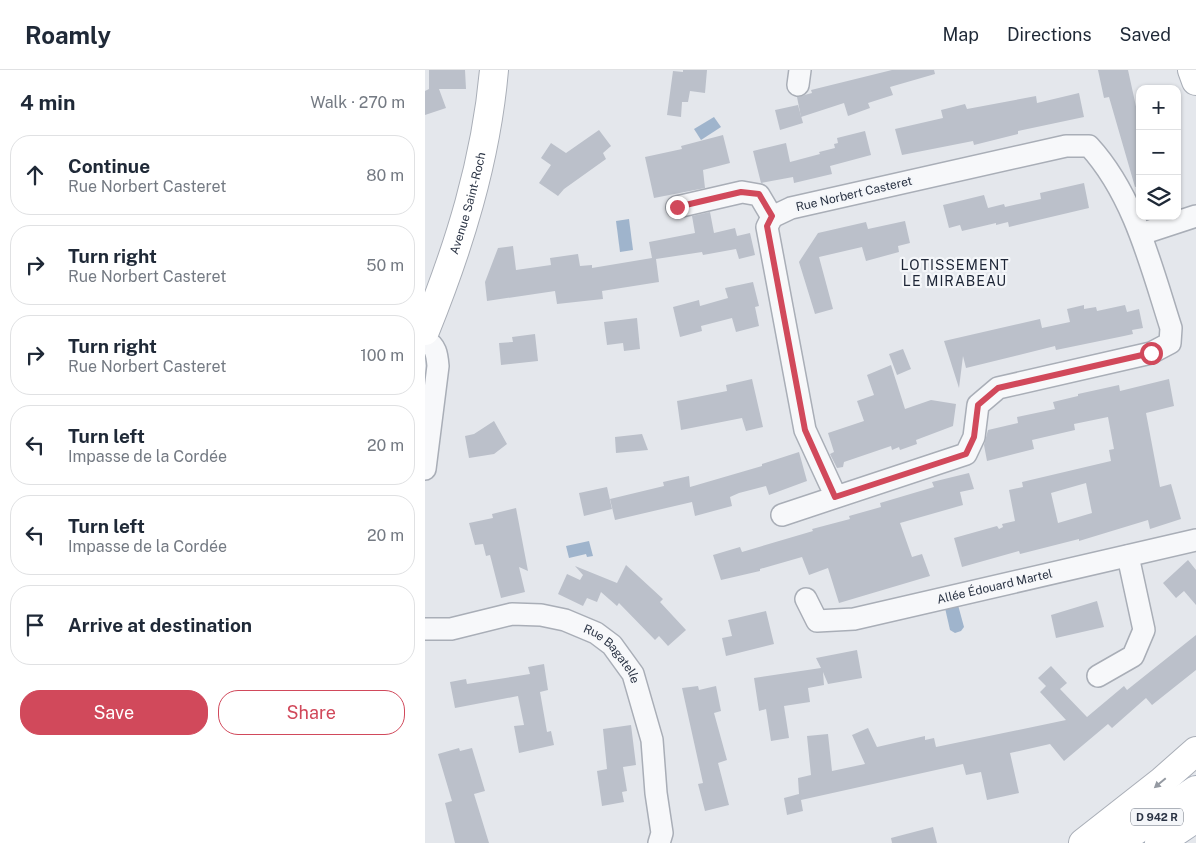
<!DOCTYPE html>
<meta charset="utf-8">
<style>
:root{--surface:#fff;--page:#f6f6f7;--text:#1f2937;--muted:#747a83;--line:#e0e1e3;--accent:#d1495b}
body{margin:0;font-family:"Public Sans",sans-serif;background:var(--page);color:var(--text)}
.controls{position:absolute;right:15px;top:15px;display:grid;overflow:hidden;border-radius:10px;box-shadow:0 1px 4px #0004}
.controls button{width:45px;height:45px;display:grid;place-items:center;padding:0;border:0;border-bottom:1px solid var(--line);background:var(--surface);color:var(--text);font:25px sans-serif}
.stop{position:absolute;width:15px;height:15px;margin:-11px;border:4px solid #d1495b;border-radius:50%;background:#fff}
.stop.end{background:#d1495b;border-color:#fff;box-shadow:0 1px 5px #0008}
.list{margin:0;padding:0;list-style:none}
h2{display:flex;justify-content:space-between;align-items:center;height:65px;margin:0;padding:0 20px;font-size:21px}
h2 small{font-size:16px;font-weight:400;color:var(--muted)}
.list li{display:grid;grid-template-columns:32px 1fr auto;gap:15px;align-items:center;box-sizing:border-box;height:80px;margin:0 10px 10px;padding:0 10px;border:1px solid var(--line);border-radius:20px}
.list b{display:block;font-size:19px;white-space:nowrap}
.list p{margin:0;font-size:16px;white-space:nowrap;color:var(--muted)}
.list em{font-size:16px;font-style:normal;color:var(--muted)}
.actions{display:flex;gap:10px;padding:15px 20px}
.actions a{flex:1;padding:11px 0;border:1px solid var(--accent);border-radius:20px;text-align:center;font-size:18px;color:var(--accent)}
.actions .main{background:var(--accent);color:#fff}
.icon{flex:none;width:28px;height:28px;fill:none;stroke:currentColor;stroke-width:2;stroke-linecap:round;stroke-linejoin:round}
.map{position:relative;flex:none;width:771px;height:773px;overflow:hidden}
header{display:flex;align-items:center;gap:30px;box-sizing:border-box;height:70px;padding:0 25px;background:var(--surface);border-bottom:1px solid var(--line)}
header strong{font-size:24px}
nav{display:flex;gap:28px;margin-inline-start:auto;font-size:18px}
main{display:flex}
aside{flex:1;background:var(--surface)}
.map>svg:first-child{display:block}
</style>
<header>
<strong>Roamly</strong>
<nav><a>Map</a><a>Directions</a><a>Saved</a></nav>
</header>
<main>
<aside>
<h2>4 min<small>Walk · 270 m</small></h2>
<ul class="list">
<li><svg class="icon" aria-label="ahead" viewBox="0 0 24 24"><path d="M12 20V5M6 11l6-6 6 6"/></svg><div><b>Continue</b><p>Rue Norbert Casteret</p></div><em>80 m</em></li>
<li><svg class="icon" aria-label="right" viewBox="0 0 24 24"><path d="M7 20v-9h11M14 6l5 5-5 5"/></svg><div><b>Turn right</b><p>Rue Norbert Casteret</p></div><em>50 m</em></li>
<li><svg class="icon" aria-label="right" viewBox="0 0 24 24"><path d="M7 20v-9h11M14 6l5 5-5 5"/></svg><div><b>Turn right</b><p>Rue Norbert Casteret</p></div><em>100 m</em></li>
<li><svg class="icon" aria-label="left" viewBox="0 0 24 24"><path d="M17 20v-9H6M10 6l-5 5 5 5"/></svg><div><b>Turn left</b><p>Impasse de la Cordée</p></div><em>20 m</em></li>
<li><svg class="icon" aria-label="left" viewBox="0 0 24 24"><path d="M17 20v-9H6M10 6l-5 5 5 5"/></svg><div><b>Turn left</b><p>Impasse de la Cordée</p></div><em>20 m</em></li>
<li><svg class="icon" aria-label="arrive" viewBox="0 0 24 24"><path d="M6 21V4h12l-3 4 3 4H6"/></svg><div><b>Arrive at destination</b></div></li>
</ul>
<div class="actions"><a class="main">Save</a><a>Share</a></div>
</aside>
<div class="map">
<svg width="771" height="773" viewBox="0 0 771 773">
<rect width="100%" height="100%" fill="#e4e7ec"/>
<g fill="#9fb4cc">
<polygon points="289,47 296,57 276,70 269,59"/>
<polygon points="204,149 208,180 195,182 191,151"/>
<polygon points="164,471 168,486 162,487 161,484 144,488 141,476"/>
<polygon points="533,535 539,557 536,561 530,563 525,560 520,538"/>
</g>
<g fill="#bbc0ca" fill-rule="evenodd">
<polygon points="4,0 40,0 41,19 14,19 21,38 0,45 0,21 4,19"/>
<polygon points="258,0 282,0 280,23 265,21 263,32 257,32 256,47 242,45 248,1 258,2"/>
<polygon points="467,0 509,0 510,4 465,17 468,25 443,33 445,38 423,46 419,33 376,47 372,27 387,23 386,20"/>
<polygon points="673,0 703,0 712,41 715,40 715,116 710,117 684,27 679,28"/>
<polygon points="654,23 659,47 593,61 593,64 549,75 548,71 477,85 470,59 518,48 516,40 540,34 542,39 611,26 612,33"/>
<polygon points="373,35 378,53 355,60 350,40"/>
<polygon points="174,60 186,76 178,83 181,89 139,119 133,126 114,113 126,95 116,88 126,73 141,83"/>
<polygon points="440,61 446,85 405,96 407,104 369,113 368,107 336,113 328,81 361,73 365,92 395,84 394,82 410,78 409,74 413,73 412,68"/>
<polygon points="298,65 305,93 278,100 280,118 229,128 220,87 257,79 256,76"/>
<polygon points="659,113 664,138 584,157 583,152 571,155 571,153 537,161 535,155 524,158 518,135 559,125 563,138 579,134 580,137 616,129 615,123"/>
<polygon points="285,142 289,163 310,158 312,166 325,163 330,185 314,189 311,179 278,185 277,182 231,189 234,212 177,221 178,229 132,234 130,221 62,231 60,212 73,178 88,176 91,200 126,195 125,188 153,184 155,196 167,195 167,198 227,188 224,172 270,163 267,146"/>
<polygon points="480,151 485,173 473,176 474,182 441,191 437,177 394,187 408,239 390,244 374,192 393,163 441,152 443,159"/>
<polygon points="328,212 334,236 330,237 334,256 311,262 307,248 276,256 277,261 255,267 248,237 274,230 275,236 303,228 300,218"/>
<polygon points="659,235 659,239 671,237 672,241 700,235 702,242 714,239 718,258 707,260 708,264 699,266 631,280 630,276 541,298 538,286 534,318 519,271 615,249 617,258 645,252 642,239"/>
<polygon points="212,248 215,279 199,281 198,273 182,275 179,252"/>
<polygon points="110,264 113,291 76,295 74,273 88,272 87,267"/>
<polygon points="478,279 486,299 472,305 464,284"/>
<polygon points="466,295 480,339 506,330 531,334 528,356 491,370 492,374 475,380 474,377 467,380 466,376 419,392 418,397 412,398 405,384 409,382 403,363 439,351 432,331 449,325 442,305"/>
<polygon points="327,309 338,357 321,361 317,348 256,360 252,331 302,321 301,315"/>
<path d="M744,309L749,336L721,343L735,417L746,414L756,449L725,459L723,450L654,471V469L595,484L594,481L537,497L529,468L572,456L574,459L578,457L577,454L590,451L584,420L598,417L597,412L686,391L684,380L689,379L683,347L649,354L650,360L607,370L609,379L562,391L559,375L563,360L593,353L592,347L630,339L628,332L653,326V324L694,315L695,321ZM661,413L667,443L633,453L626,423Z"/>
<polygon points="69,351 82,374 69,384 44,388 40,366 49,364"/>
<polygon points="217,364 223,380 191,383 190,367"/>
<polygon points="374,382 382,411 344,425 341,416 314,423 305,427 307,436 270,446 267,432 190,450 185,429 239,416 238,412 264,406 265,417 337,396 337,394"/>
<polygon points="544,403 549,419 535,422 538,435 475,453 487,487 497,484 505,506 414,533 403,498 384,505 377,487 335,499 335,501 296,510 288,485 315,477 317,482 388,461 387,459 425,449 424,446 456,437 455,433 509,417 507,412"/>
<polygon points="182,417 187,439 159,446 154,423"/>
<polygon points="91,438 103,501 94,497 100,522 76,528 65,485 61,486 58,474 50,475 44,453 68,448 67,444"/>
<polygon points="763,490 771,500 771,535 759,521 751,528 738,513"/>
<polygon points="201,495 238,529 235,532 261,560 243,576 234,566 230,570 194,533 192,536 176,522 172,532 162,528 158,536 133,524 142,504 155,510 158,505 150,496 192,513"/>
<polygon points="672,531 679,557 631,568 626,545"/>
<polygon points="341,541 349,574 301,586 297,568 307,566 303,550"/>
<polygon points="771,565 771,600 727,635 721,628 687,658 683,654 639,691 625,674 585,683 594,723 562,730 556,702 541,705 538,694 376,730 378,741 362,745 359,728 374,724 373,708 386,705 382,666 403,664 407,701 440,694 427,665 443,658 452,677 500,666 500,670 509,668 511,677 641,650 615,622 621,616 613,608 626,596 642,613 635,619 662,647 699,616 702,620"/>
<polygon points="432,580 437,608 403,614 398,602 399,615 383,618 385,632 359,636 364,668 346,671 341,639 334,641 329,608 396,598 391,588"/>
<polygon points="119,594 123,620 115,622 122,662 126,661 129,675 94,683 89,656 99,655 93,626 30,638 25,612 41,609 42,614 105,604 103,597"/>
<polygon points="273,616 274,620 291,616 296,641 289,643 302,690 293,693 304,735 280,741 273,714 278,713 257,618"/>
<polygon points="206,655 211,695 198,697 202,721 197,722 199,732 177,736 172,701 182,699 178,659"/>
<polygon points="34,678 35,681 47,678 60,721 49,724 64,773 30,773 20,733 27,731 13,684"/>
<polygon points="508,757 512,773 467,773 466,768"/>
</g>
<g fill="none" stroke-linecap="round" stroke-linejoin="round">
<g stroke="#a9aeb7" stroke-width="24">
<g id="street">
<polyline points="373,15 375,0"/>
<polyline points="252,137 317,122 334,125 347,147"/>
<polyline points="716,164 771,146"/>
<path d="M0,270C11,276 12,284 13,296L0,399"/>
<path d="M357,445L541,384L549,367L553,335L573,318L726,283L745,273L746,258C726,196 709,125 664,76H641L366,138L347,147L342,157L380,360L411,427"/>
<path id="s1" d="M381,529L392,551L429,549L771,470"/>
<path id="s2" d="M0,559H26L87,544L116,545L140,550L171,563L187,575L208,604L227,670L231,723L237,763L234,773"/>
<polyline points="673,606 708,586 719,560 703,486"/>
</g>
</g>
<g stroke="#a9aeb7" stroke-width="30">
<g id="secondary">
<polyline points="767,0 771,11"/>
<path id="s3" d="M0,261C34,177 61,91 69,0"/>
<polyline points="658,773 737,711 771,681"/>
</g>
</g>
<g stroke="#a3abb8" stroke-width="30">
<g id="primary">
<polyline points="692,773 771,720"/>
<polyline points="734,773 771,748"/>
</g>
</g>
<use href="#street" stroke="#f7f8fa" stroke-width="21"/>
<use href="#secondary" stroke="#fff" stroke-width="28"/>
<use href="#primary" stroke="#fff" stroke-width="28"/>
</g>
<defs><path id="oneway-solid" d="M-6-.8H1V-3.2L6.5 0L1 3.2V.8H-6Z" transform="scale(1.25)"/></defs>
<use fill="#959aa2" href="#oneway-solid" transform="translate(735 713) rotate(140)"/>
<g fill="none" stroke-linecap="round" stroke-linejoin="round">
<polyline stroke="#d1495b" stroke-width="6" points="252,137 316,122 334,124 347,146 342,156 380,360 410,427 541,384 549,367 553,335 573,318 726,283"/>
</g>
<g text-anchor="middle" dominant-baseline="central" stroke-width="4.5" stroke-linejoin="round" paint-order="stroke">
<rect fill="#f4f6f9" stroke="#676e7b" stroke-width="1" x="706" y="738.5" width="52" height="17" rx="4"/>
<g font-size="11" font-weight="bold" fill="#2b3445">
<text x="732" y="747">D 942 R</text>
</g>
<g font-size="12" fill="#2b3445" stroke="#f4f6f9">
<text transform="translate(429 124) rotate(-13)">Rue Norbert Casteret</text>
<text stroke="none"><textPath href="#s3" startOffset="135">Avenue Saint-Roch</textPath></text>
<text stroke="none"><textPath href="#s1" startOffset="206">Allée Édouard Martel</textPath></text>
<text stroke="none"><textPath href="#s2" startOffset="202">Rue Bagatelle</textPath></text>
</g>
<g font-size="14" letter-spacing="1" fill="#1d2536" stroke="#f4f6f9">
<text x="530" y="195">LOTISSEMENT<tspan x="530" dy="16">LE MIRABEAU</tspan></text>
</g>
</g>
</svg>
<div class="controls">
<button>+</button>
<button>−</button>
<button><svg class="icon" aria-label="layers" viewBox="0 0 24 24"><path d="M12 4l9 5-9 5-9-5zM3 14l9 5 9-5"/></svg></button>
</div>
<div class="stop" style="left:726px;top:283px"></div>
<div class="stop end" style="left:252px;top:137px"></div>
</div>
</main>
